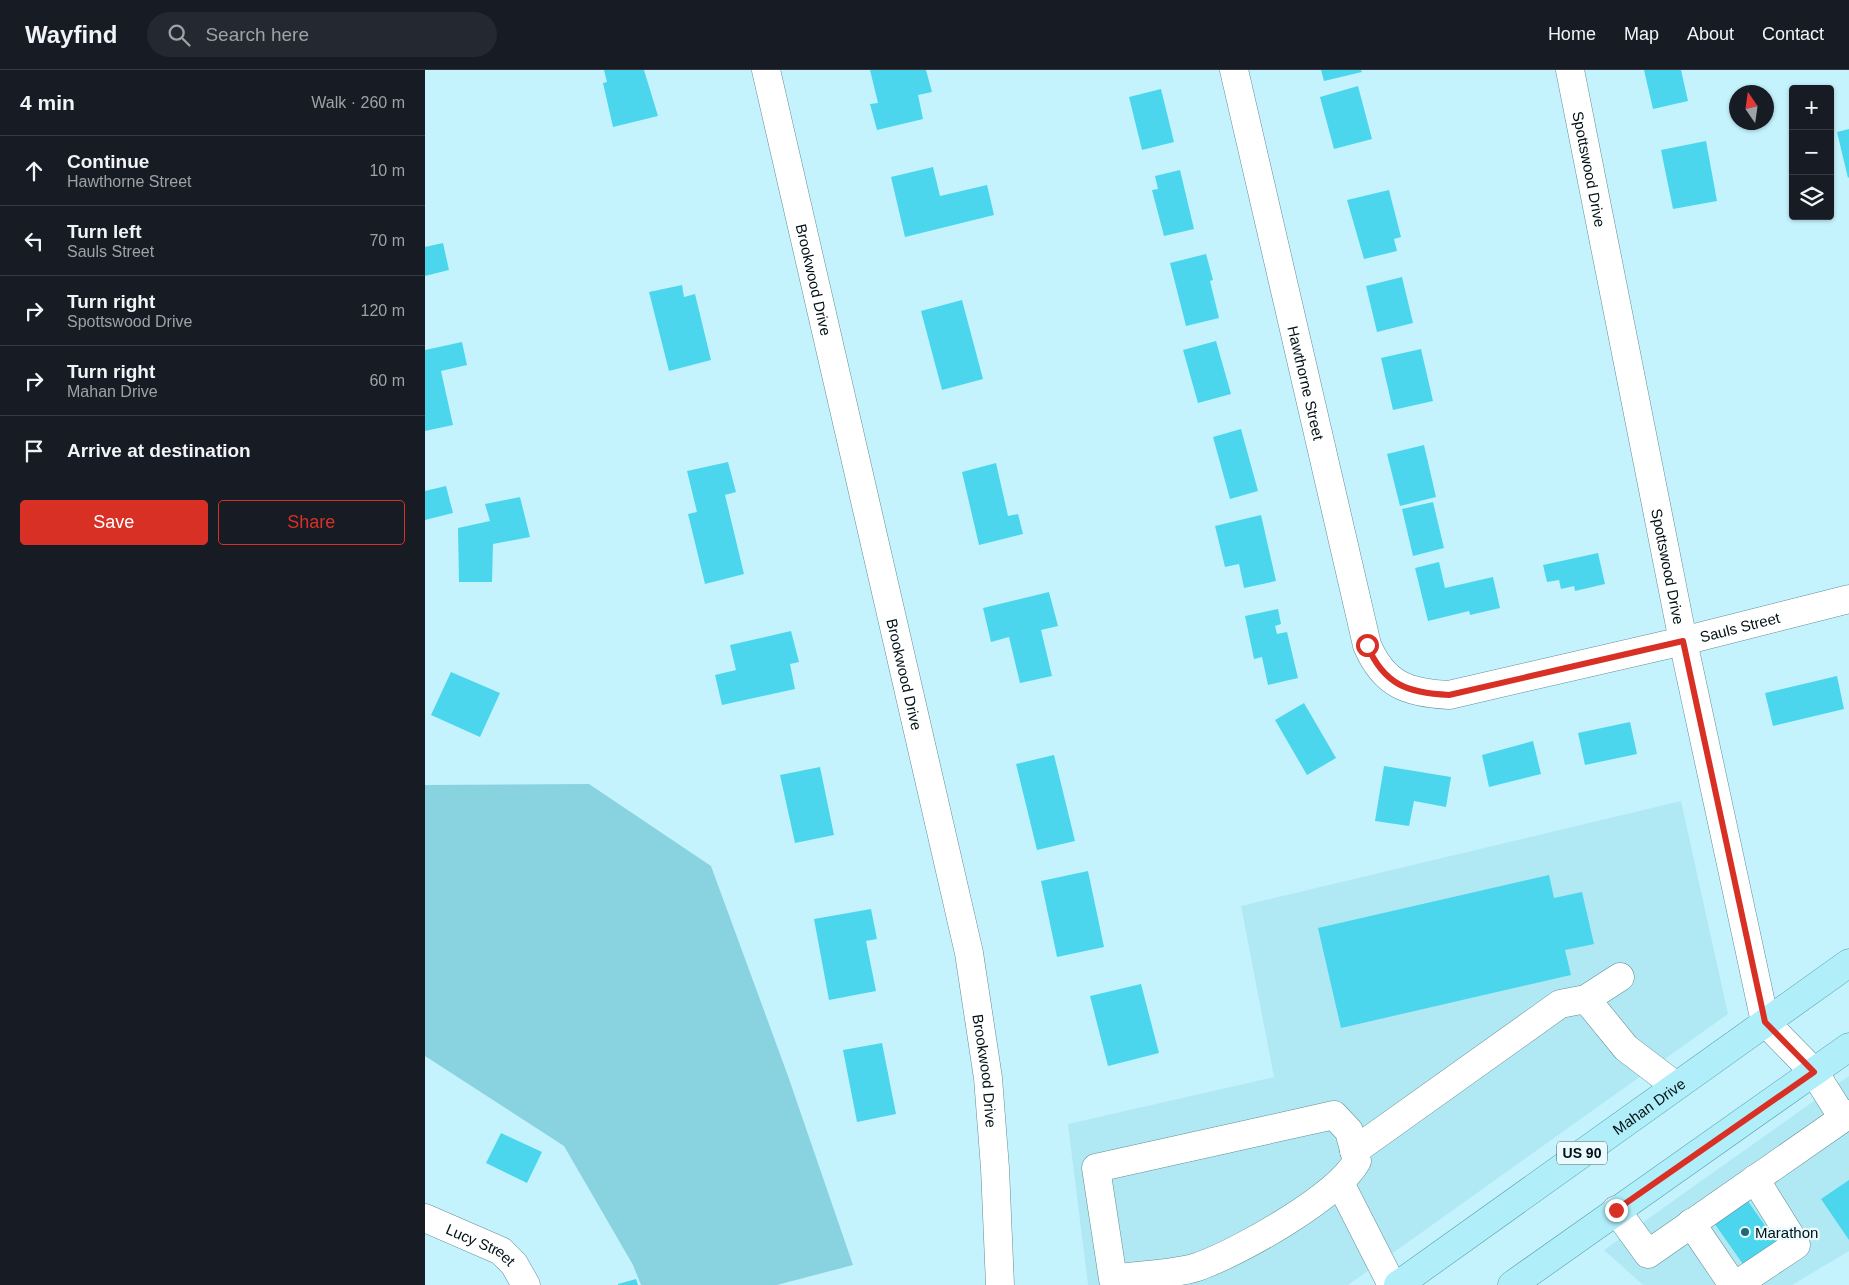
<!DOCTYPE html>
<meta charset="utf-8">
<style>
:root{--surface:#171b24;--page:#242831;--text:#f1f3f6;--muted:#9ea1a6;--line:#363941;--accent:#d93025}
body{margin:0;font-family:Arial,sans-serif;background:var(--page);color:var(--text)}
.controls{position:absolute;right:15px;top:15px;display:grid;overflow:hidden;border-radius:5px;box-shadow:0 1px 4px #0004}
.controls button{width:45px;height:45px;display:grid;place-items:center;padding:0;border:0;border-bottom:1px solid var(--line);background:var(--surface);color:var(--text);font:25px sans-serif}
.compass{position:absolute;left:1304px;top:15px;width:45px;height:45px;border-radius:50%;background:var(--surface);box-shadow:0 1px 4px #0004;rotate:347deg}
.stop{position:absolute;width:15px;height:15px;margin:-11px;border:4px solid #d93025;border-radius:50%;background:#fff}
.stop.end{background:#d93025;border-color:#fff;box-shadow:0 1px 5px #0008}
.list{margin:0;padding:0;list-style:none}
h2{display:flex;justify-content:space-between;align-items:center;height:65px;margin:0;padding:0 20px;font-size:21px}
h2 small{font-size:16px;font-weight:400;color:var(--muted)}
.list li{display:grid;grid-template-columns:32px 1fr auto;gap:15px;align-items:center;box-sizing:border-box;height:70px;padding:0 20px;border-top:1px solid var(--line)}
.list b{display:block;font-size:19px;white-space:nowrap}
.list p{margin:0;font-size:16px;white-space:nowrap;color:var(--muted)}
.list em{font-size:16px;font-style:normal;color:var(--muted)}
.actions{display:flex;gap:10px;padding:15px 20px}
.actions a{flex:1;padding:11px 0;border:1px solid var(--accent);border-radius:5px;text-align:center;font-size:18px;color:var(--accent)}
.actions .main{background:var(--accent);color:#fff}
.icon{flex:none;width:28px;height:28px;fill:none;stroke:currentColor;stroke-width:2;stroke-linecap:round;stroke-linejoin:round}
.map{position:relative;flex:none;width:1424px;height:1215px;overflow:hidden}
header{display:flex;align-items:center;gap:30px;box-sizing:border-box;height:70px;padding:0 25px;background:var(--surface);border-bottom:1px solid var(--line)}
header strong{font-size:24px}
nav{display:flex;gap:28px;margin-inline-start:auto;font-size:18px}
.search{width:350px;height:45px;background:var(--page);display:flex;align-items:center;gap:12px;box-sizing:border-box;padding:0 18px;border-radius:28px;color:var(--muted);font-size:19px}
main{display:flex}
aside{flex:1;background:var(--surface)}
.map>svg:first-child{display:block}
</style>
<header>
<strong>Wayfind</strong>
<div class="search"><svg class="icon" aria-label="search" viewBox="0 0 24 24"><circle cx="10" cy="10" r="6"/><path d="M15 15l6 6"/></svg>Search here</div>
<nav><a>Home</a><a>Map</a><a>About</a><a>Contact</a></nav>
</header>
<main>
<aside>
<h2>4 min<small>Walk · 260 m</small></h2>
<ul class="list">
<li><svg class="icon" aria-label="ahead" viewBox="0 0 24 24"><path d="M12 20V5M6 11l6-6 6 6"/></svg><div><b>Continue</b><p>Hawthorne Street</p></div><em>10 m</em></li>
<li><svg class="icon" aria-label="left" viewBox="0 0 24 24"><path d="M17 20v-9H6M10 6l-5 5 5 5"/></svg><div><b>Turn left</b><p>Sauls Street</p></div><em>70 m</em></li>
<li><svg class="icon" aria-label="right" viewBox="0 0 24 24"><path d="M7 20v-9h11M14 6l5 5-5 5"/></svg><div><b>Turn right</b><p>Spottswood Drive</p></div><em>120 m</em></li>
<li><svg class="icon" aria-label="right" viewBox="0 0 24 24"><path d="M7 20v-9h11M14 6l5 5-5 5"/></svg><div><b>Turn right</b><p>Mahan Drive</p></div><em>60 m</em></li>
<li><svg class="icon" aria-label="arrive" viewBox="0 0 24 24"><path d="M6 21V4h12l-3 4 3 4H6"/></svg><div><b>Arrive at destination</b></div></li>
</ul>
<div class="actions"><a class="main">Save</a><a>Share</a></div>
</aside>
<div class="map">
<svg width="1424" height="1215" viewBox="0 0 1424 1215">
<rect width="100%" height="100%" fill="#c5f3fd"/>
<g fill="#b0e9f3">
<polygon points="1256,731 1303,944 923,1215 663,1215 643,1054 849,1007 816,836"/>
<polygon points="1424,1006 1424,1181 1367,1215 1218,1215 1179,1180"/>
</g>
<polygon fill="#89d3e1" points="164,714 286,796 363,1006 428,1195 352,1215 216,1215 208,1195 139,1076 0,986 0,715"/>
<g fill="#4bd6ee">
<polygon points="179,0 219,0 233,46 188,57 178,13 182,12"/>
<polygon points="445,0 501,0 507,22 493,25 498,49 452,60 445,34 453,33"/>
<polygon points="896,0 936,0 937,2 899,11"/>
<polygon points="1219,0 1256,0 1263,31 1228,39"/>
<polygon points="933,16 947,69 909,79 895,27"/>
<polygon points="736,19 749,72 717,80 704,27"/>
<polygon points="1424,59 1424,107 1423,108 1412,62"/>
<polygon points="1281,71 1292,131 1248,139 1236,80"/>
<polygon points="508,97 515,126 562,115 569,145 480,167 466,107"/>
<polygon points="755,100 769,159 739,166 727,120 733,119 730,106"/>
<polygon points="964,120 976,167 969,169 972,181 939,189 922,130"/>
<polygon points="18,173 24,200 0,206 0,177"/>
<polygon points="781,184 788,210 785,211 794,248 761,256 745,193"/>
<polygon points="977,207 988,253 952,262 941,216"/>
<polygon points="257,215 259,227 270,224 286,290 244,301 224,222"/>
<polygon points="537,230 558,309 517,320 496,241"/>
<polygon points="791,271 806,324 773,333 758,280"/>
<polygon points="37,272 42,295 16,301 28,355 0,361 0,280"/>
<polygon points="996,279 1008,331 968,340 956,288"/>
<polygon points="816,359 833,421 805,429 788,367"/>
<polygon points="999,375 1011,427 975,436 962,384"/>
<polygon points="303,392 311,422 300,425 319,504 280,514 263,444 272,442 262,401"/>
<polygon points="571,393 583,446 593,444 598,464 554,475 537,402"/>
<polygon points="21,416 28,443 0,450 0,421"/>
<polygon points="95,427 105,467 68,474 67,512 34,512 33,458 65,451 60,434"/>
<polygon points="1008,432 1019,478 988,486 977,439"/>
<polygon points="836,445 851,511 819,518 814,494 800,497 790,456"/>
<polygon points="1173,483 1180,514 1150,521 1149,516 1136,519 1134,510 1122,512 1118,495"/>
<polygon points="1014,492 1020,518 1068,507 1075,538 1045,545 1044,541 1003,551 990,498"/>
<polygon points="624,522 633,556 616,560 627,606 595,613 584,567 566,572 558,538"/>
<polygon points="853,539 856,554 850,556 852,564 862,562 873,608 843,615 837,587 829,589 820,546"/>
<polygon points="366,561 374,592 365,594 370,619 297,635 290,605 311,600 305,575"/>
<polygon points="26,602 75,623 55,667 6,645"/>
<polygon points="1412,606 1419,639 1348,656 1340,623"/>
<polygon points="879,633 911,688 882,705 850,650"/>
<polygon points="1205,652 1212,684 1160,695 1153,663"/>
<polygon points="1108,671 1116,704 1064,717 1057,685"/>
<polygon points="629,685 650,771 612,780 591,694"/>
<polygon points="959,696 1026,707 1021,737 989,731 984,756 950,751"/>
<polygon points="395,697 409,765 370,773 355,705"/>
<polygon points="663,801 679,877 632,887 616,811"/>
<polygon points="1124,805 1129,828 1157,822 1169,874 1140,880 1146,905 916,958 893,858"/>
<polygon points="446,839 452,869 441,871 451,921 404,930 389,849"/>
<polygon points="716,914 734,983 683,996 665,926"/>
<polygon points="457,973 471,1044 432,1052 418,980"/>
<polygon points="76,1063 117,1082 102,1113 61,1093"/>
<polygon points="1424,1110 1424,1170 1396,1129"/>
<polygon points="1320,1127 1353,1174 1320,1197 1287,1150"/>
<polygon points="211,1209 213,1215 193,1215 193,1214"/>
</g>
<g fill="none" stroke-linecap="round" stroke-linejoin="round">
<g stroke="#628d96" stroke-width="29">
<g id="minor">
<path id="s1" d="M341,0L544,883L563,1008L570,1098L575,1215"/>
<path id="s2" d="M809,0L942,575C959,615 983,623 1024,625L1258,571L1424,529"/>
<path id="s3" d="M1145,0L1258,571L1340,952L1389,1002L1418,1048"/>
<polyline points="1161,929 1201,978 1251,1016"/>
<path d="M909,1045L924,1061L932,1091C912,1127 816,1181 775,1196C755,1204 711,1205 688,1209L671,1098Z"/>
<polyline points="929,1081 1135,934 1161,929 1195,907"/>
<polyline points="915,1113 967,1215"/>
<polyline points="1191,1140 1223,1184 1424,1044"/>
<path id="s4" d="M0,1148L76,1181L89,1194L101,1215"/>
<polyline points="1266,1153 1308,1215"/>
<polyline points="1311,1215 1371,1175 1330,1109"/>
</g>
</g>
<g stroke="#5199a7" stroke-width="29">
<g id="major">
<path id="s5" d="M973,1215L1424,893"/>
<polyline points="1087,1215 1424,977"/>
</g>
</g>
<use href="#minor" stroke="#fff" stroke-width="28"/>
<use href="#major" stroke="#b0eefa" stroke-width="28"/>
</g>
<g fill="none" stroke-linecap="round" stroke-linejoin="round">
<path stroke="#d93025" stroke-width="6" d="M942,575C959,615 983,623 1024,625L1258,571L1340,952L1389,1002L1191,1140"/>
</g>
<circle fill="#1f6874" stroke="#e9fbff" stroke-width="2" cx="1320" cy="1162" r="5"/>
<g text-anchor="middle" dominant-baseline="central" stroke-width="4.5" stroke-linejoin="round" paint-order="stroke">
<rect fill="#e9fbff" stroke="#47565a" stroke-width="1" x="1132" y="1071.5" width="50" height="23" rx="4"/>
<g font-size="14" font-weight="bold" fill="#021013">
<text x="1157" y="1083">US 90</text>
</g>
<g font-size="15" fill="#021013" stroke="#e9fbff">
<text stroke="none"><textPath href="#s3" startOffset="101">Spottswood Drive</textPath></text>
<text stroke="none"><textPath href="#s1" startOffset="215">Brookwood Drive</textPath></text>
<text stroke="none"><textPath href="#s2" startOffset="321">Hawthorne Street</textPath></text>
<text stroke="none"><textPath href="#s3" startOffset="506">Spottswood Drive</textPath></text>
<text stroke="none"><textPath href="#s2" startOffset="992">Sauls Street</textPath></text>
<text stroke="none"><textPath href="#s1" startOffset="620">Brookwood Drive</textPath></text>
<text stroke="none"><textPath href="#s1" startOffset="1025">Brookwood Drive</textPath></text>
<text stroke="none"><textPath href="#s5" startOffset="308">Mahan Drive</textPath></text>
<text stroke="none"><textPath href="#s4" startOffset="62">Lucy Street</textPath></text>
</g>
<g font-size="15" fill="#021013" stroke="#e9fbff" text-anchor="start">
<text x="1330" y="1162">Marathon</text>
</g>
</g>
</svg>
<div class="controls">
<button>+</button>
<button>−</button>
<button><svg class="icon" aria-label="layers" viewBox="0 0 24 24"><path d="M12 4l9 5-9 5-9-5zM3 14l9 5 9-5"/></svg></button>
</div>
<svg class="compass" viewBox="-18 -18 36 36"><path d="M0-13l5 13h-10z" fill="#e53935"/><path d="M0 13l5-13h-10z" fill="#9ea1a6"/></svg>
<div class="stop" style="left:942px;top:575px"></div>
<div class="stop end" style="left:1191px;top:1140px"></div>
</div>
</main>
